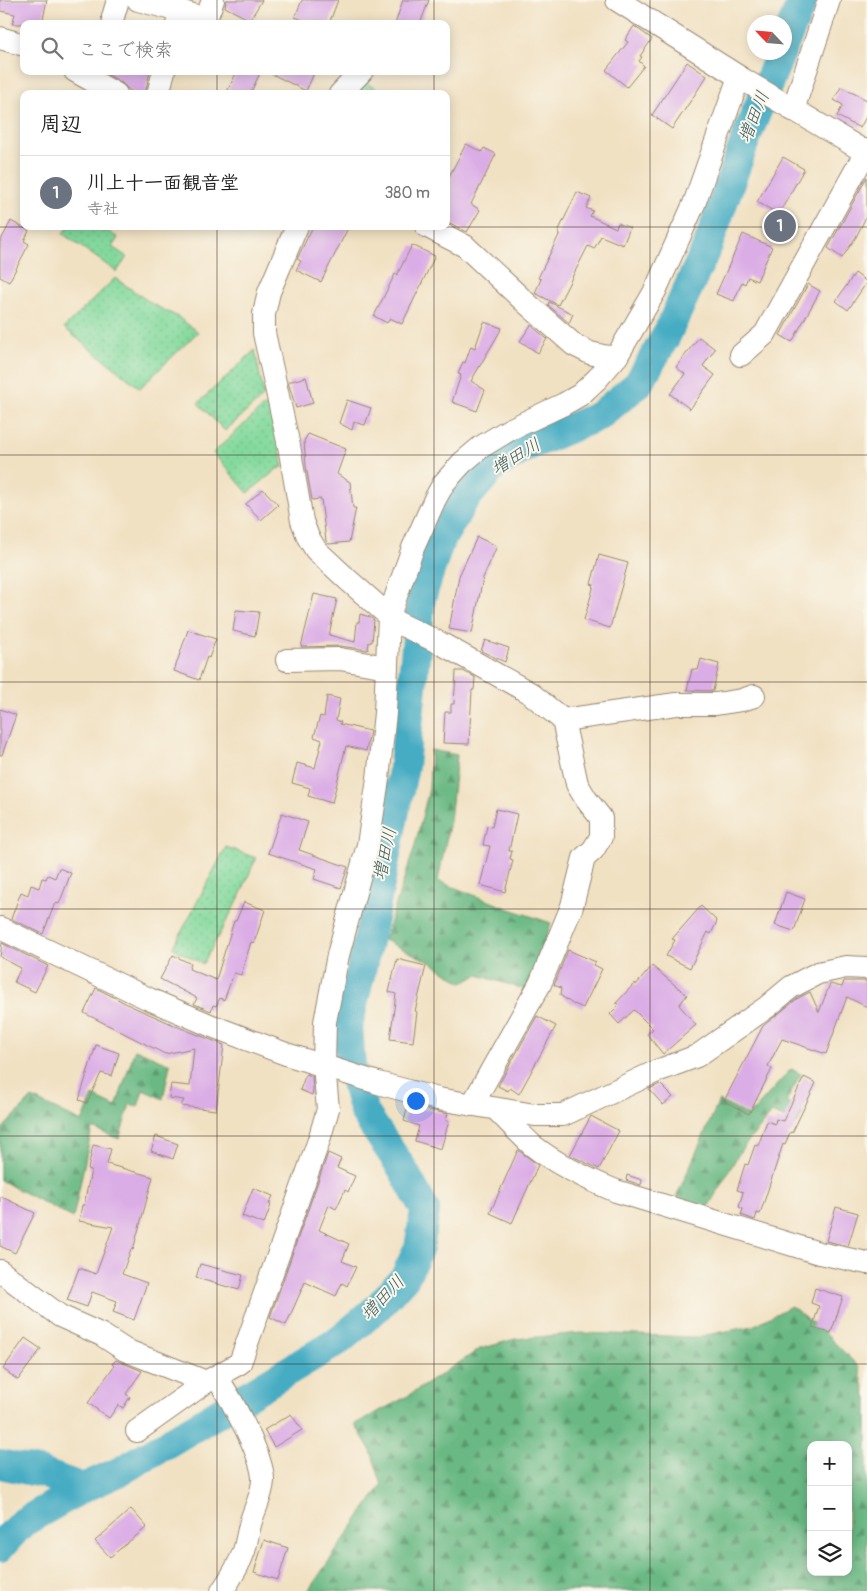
<!DOCTYPE html>
<html lang="ja">
<meta charset="utf-8">
<style>
:root{--surface:#fff;--page:#f2f2f2;--text:#222;--muted:#767676;--line:#e0e0e0;--accent:#d1495b}
body{margin:0;font-family:Pangolin,"Klee One",sans-serif;background:var(--page);color:var(--text)}
.controls{position:absolute;right:15px;bottom:15px;display:grid;overflow:hidden;border-radius:10px;box-shadow:0 2px 12px #0003}
.controls button{width:45px;height:45px;display:grid;place-items:center;padding:0;border:0;border-bottom:1px solid var(--line);background:var(--surface);color:var(--text);font:25px sans-serif}
.compass{position:absolute;left:747px;top:15px;width:45px;height:45px;border-radius:50%;background:var(--surface);box-shadow:0 2px 12px #0003;rotate:296deg}
.you{position:absolute;left:415px;top:1100px;width:18px;height:18px;margin:-12px;border:4px solid #fff;border-radius:50%;background:#1a73e8;box-shadow:0 0 0 8px #1a73e833}
.badge{display:grid;place-items:center;width:32px;height:32px;border-radius:50%;background:var(--accent);color:#fff;font-size:16px;font-weight:700}
.pin{position:absolute;translate:-50% -50%;border:2px solid #fff;box-shadow:0 1px 5px #0006}
.list{margin:0;padding:0;list-style:none}
h2{display:flex;justify-content:space-between;align-items:center;height:65px;margin:0;padding:0 20px;font-size:21px}
h2 small{font-size:16px;font-weight:400;color:var(--muted)}
.list li{display:grid;grid-template-columns:32px 1fr auto;gap:15px;align-items:center;box-sizing:border-box;height:75px;padding:0 20px;border-top:1px solid var(--line)}
.list b{display:block;font-size:19px;white-space:nowrap}
.list p{margin:0;font-size:16px;white-space:nowrap;color:var(--muted)}
.list em{font-size:16px;font-style:normal;color:var(--muted)}
.icon{flex:none;width:28px;height:28px;fill:none;stroke:currentColor;stroke-width:2;stroke-linecap:round;stroke-linejoin:round}
.map{position:relative;flex:none;width:867px;height:1591px;overflow:hidden}
.search{position:absolute;background:var(--surface);box-shadow:0 2px 12px #0003;left:20px;top:20px;width:430px;height:55px;display:flex;align-items:center;gap:12px;box-sizing:border-box;padding:0 18px;border-radius:10px;color:var(--muted);font-size:19px}
.panel{position:absolute;background:var(--surface);box-shadow:0 2px 12px #0003;left:20px;top:90px;width:430px;height:140px;border-radius:10px}
.map>svg:first-child{display:block}
</style>
<div class="map">
<svg width="867" height="1591" viewBox="0 0 867 1591">
<defs>
<pattern id="grass-dots" width="8" height="8" patternUnits="userSpaceOnUse" patternTransform="scale(1.25)"><rect width="8" height="8" fill="#83d99d"/><path d="M2 2h.1M6 6h.1" fill="none" stroke="#72ba87" stroke-width="1.8" stroke-linecap="round"/></pattern>
<pattern id="forest-firs" width="22" height="20" patternUnits="userSpaceOnUse" patternTransform="scale(1.25)"><rect width="22" height="20" fill="#6ab984"/><path d="M5 1l3.5 6h-7zM16 11l3.5 6h-7z" fill="#58976b"/></pattern>
</defs>
<rect width="100%" height="100%" fill="#fbf7ec"/>
<filter id="ink" filterUnits="userSpaceOnUse"><feTurbulence type="fractalNoise" baseFrequency=".02" numOctaves="2"/><feDisplacementMap in="SourceGraphic" scale="10" xChannelSelector="R" yChannelSelector="G"/><feConvolveMatrix kernelMatrix="1 2 1 2 8 2 1 2 1" color-interpolation-filters="sRGB"/></filter>
<filter id="wash" filterUnits="userSpaceOnUse"><feTurbulence type="fractalNoise" baseFrequency=".0096" numOctaves="4" result="noise"/><feDisplacementMap in="SourceGraphic" scale="20" xChannelSelector="R" yChannelSelector="G"/><feGaussianBlur stdDeviation="1.12" result="paint"/><feColorMatrix in="noise" values="0 0 0 0 0 0 0 0 0 0 0 0 0 0 0 0 0 1.4 0 .05"/><feComposite in="paint" operator="in"/></filter>
<g filter="url(#wash)">
<rect width="100%" height="100%" fill="#f1e1c3"/>
<g fill="url(#grass-dots)" stroke="#5f825e">
<polygon points="365,82 385,94 353,94"/>
<polygon points="69,226 100,226 118,238 112,247 127,257 117,272 63,234"/>
<polygon points="115,278 154,305 178,317 198,332 140,388 64,328"/>
<polygon points="255,350 264,396 225,431 198,403"/>
<polygon points="272,403 283,467 277,469 248,493 213,453 263,407"/>
<polygon points="226,847 256,858 239,898 203,964 173,948"/>
</g>
<g fill="url(#forest-firs)" stroke="#527251" fill-rule="evenodd">
<polygon points="431,750 457,755 450,821 438,881 507,908 551,923 530,991 478,975 462,983 432,963 384,940 414,849 429,789"/>
<polygon points="135,1049 170,1064 163,1099 143,1090 138,1107 130,1104 119,1139 92,1128 73,1218 0,1180 0,1131 32,1098 82,1122 93,1096 116,1107"/>
<polygon points="791,1069 801,1074 786,1102 803,1112 797,1124 772,1113 741,1150 707,1209 675,1200 719,1101 749,1116"/>
<path d="M791,1306L824,1332L859,1367L867,1400V1591H308L382,1485L371,1451L355,1424L408,1396L480,1349L515,1339L581,1333L696,1337L753,1326ZM811,1445H848V1572H811Z"/>
</g>
<g fill="none" stroke-linecap="round" stroke-linejoin="round">
<g stroke="#44acc3" stroke-width="30">
<polyline points="784,44 803,0"/>
<polyline points="0,1464 42,1473 83,1488"/>
<polyline points="0,1547 22,1523 83,1488 121,1471 340,1340 377,1308 405,1277 419,1248 425,1210 402,1168 364,1112 351,1066 348,1026 370,933 404,766 421,598 439,543 464,500 492,468 530,445 599,416 638,384 666,336 708,245 747,135 781,52"/>
</g>
</g>
<g id="blocks">
<g fill="#dbade6">
<polygon points="0,0 47,0 42,24 12,24 15,14 0,11"/>
<polygon points="226,0 262,0 250,20 225,7"/>
<polygon points="302,0 338,0 329,24 313,24 295,17"/>
<polygon points="403,0 429,0 420,24 395,24"/>
<polygon points="634,26 652,39 640,56 642,57 639,61 644,66 627,87 606,70 628,42 625,40"/>
<polygon points="687,62 707,76 672,129 652,115"/>
<polygon points="102,71 150,71 145,94 136,94 128,89 122,83"/>
<polygon points="237,71 261,71 250,94 226,94"/>
<polygon points="266,71 315,71 306,91"/>
<polygon points="841,87 867,100 867,115 860,128 837,116 843,105 834,100"/>
<polygon points="466,144 482,152 484,148 496,154 471,204 480,210 467,232 446,221 446,182"/>
<polygon points="783,157 804,169 779,214 757,202"/>
<polygon points="867,177 867,215 856,237 842,258 828,248"/>
<polygon points="577,192 591,198 586,208 593,211 590,216 616,228 618,223 630,228 623,245 601,236 594,249 588,246 558,305 535,293 541,279 538,278 560,233 558,232"/>
<polygon points="778,216 792,224 784,236 771,228"/>
<polygon points="11,221 29,231 24,241 29,244 9,282 0,277 0,242"/>
<polygon points="313,226 349,226 321,282 296,270 301,261 297,259"/>
<polygon points="743,234 772,247 757,281 748,277 745,284 742,282 734,301 716,294"/>
<polygon points="412,245 435,256 402,324 390,318 387,323 374,316 395,274 397,275"/>
<polygon points="855,273 867,282 848,310 836,301"/>
<polygon points="808,284 820,291 792,342 780,335"/>
<polygon points="549,302 573,314 569,323 548,305"/>
<polygon points="484,322 502,328 471,381 485,390 477,411 452,402 461,375 458,374 463,362 465,363 471,346 475,348"/>
<polygon points="531,325 547,339 538,353 520,341"/>
<polygon points="699,337 715,349 703,366 715,375 690,409 670,394 685,374 676,367"/>
<polygon points="306,377 313,403 296,408 288,382"/>
<polygon points="347,400 371,408 365,425 354,422 352,430 339,423"/>
<polygon points="308,434 346,449 337,474 350,482 353,508 356,508 349,542 329,544 326,541 321,499 312,500 306,466 304,441"/>
<polygon points="263,489 278,505 261,520 246,504"/>
<polygon points="477,537 497,546 483,578 472,633 449,629 459,576"/>
<polygon points="599,555 628,563 610,628 584,620 594,585 591,584"/>
<polygon points="314,594 337,599 329,635 355,642 357,622 359,622 360,614 370,617 374,620 372,642 369,642 368,650 340,646 301,647"/>
<polygon points="236,610 259,612 255,636 233,631"/>
<polygon points="188,630 216,639 209,658 207,657 199,680 174,671"/>
<polygon points="485,640 509,648 505,662 481,651"/>
<polygon points="701,659 719,664 713,691 687,690 692,669 698,670"/>
<polygon points="456,671 463,671 475,677 474,690 472,690 469,744 443,743 445,712 451,712 451,704 454,704"/>
<polygon points="327,696 340,699 336,720 341,722 340,724 370,731 366,751 346,746 332,803 308,796 310,788 292,783 297,763 315,768 322,740 314,737 320,716 324,717"/>
<polygon points="0,709 16,715 2,755 0,755"/>
<polygon points="496,809 517,814 509,851 512,851 510,859 513,860 505,892 480,885 490,846 483,845 487,826 492,827"/>
<polygon points="282,813 308,822 299,850 348,867 341,888 314,879 317,869 268,853"/>
<polygon points="59,868 71,873 59,904 55,903 43,934 11,919 21,892 28,895 31,885 39,888 42,878 46,879 48,875 55,878"/>
<polygon points="786,892 805,899 794,931 775,925"/>
<polygon points="244,902 265,910 254,943 251,942 241,975 234,973 224,1000 220,998 216,1006 213,1005 211,1011 194,1004 197,998 160,979 173,955 191,964 189,969 216,980 234,921 236,921"/>
<polygon points="701,906 717,921 711,934 708,932 690,968 666,956 675,940 672,939"/>
<polygon points="2,943 48,966 35,992 14,982 21,968 0,957"/>
<polygon points="568,950 596,962 594,965 602,969 583,1008 574,1004 574,1005 560,995 561,988 554,985"/>
<polygon points="397,959 426,966 415,1011 417,1012 413,1042 390,1039 396,994 389,992"/>
<polygon points="652,966 687,995 679,1005 696,1025 663,1054 647,1034 653,1029 634,1010 619,1024 610,1014 619,1005 616,1003 635,983 636,985"/>
<polygon points="844,981 867,981 867,1007 847,997 826,1054 782,1039 768,1066 772,1069 749,1114 724,1101 763,1026 798,998 810,992 819,1012 830,984 842,987"/>
<polygon points="96,988 133,1007 181,1028 224,1045 216,1110 181,1106 184,1100 169,1098 171,1084 190,1086 194,1048 165,1054 84,1013"/>
<polygon points="537,1016 556,1026 519,1094 510,1088 508,1091 498,1086"/>
<polygon points="96,1045 119,1053 112,1076 101,1073 87,1103 79,1100"/>
<polygon points="306,1074 312,1076 313,1091 312,1095 300,1090"/>
<polygon points="804,1077 816,1083 792,1133 790,1132 785,1145 783,1144 760,1214 757,1213 755,1220 741,1215 743,1209 739,1207 743,1192 737,1190 745,1164 748,1165 755,1145 758,1146 767,1121 775,1124 776,1119 783,1121"/>
<polygon points="660,1084 673,1097 663,1105 649,1089"/>
<polygon points="408,1106 424,1110 424,1109 448,1114 446,1120 449,1121 441,1149 415,1141 419,1126 404,1121"/>
<polygon points="591,1116 619,1131 599,1169 570,1155"/>
<polygon points="156,1136 178,1144 173,1159 151,1151"/>
<polygon points="93,1145 111,1149 107,1164 153,1177 133,1250 131,1249 122,1274 147,1283 134,1320 113,1312 117,1301 92,1292 87,1307 67,1300 79,1268 96,1274 113,1227 79,1221 82,1205 84,1205 91,1170 88,1169"/>
<polygon points="518,1150 538,1165 512,1223 490,1213"/>
<polygon points="328,1153 341,1159 337,1168 355,1176 348,1192 345,1190 336,1209 329,1205 319,1230 349,1244 342,1261 356,1267 347,1286 342,1283 336,1296 305,1282 286,1325 270,1317"/>
<polygon points="627,1175 642,1180 641,1185 626,1180"/>
<polygon points="253,1188 273,1196 269,1204 271,1205 264,1224 242,1216"/>
<polygon points="0,1196 35,1213 15,1253 0,1246"/>
<polygon points="836,1207 858,1213 848,1246 826,1241"/>
<polygon points="200,1264 243,1275 239,1290 196,1278"/>
<polygon points="815,1288 843,1297 831,1333 812,1328 819,1306 811,1303"/>
<polygon points="25,1338 41,1349 18,1380 3,1369"/>
<polygon points="116,1360 142,1371 126,1394 130,1397 123,1408 118,1405 109,1418 88,1403 114,1366 112,1364"/>
<polygon points="291,1414 302,1430 274,1447 264,1430"/>
<polygon points="131,1509 147,1527 110,1557 95,1541"/>
<polygon points="264,1540 288,1548 278,1580 254,1572"/>
</g>
</g>
</g>
<g filter="url(#ink)">
<use href="#blocks" fill-opacity="0" stroke="#968670" stroke-width="1"/>
<g fill="none" stroke-linecap="round" stroke-linejoin="round">
<g stroke="#968670" stroke-width="24">
<g id="minor">
<polyline points="138,0 180,11 177,24"/>
<polyline points="617,0 744,80 867,153"/>
<polyline points="180,11 206,19 213,0"/>
<polyline points="113,17 118,0"/>
<polyline points="0,38 24,45"/>
<polyline points="75,71 116,94"/>
<polyline points="158,94 164,71"/>
<polyline points="340,94 362,71"/>
<polyline points="793,110 829,0"/>
<polyline points="297,226 269,292 264,314 264,333 289,446 302,521 308,537 316,550 348,580 396,622 440,643 530,693 563,720 577,784 586,799 601,818 601,837 593,850 584,858 572,906 540,984 472,1105"/>
<polyline points="426,226 465,246 524,301 574,345 590,353 607,357 617,356 655,291 694,204 739,77"/>
<polyline points="741,355 765,334 867,150"/>
<polyline points="287,660 340,659 387,667"/>
<polyline points="563,720 676,704 716,704 742,700 754,696"/>
<polyline points="0,928 149,999 212,1026 286,1054 378,1083 438,1099 535,1115 563,1115 657,1071 697,1056 767,1007 791,987 818,973 846,967 867,968"/>
<path d="M497,1110C508,1121 520,1134 532,1145C557,1165 587,1179 616,1191L819,1253L867,1263"/>
<polyline points="0,1271 60,1316 102,1335 125,1350 206,1382 240,1363 319,1140 328,1109 324,1066 325,1022 338,955 368,845 378,779 385,713 389,616 413,548 435,499 444,483 462,463 481,447 509,430 564,404 580,395 597,379 617,356"/>
<path d="M217,1377C231,1399 264,1457 263,1481C262,1495 255,1508 251,1521C248,1531 247,1541 244,1551C239,1566 231,1578 222,1591"/>
<polyline points="137,1431 206,1382"/>
</g>
</g>
<use href="#minor" stroke="#fff" stroke-width="22"/>
</g>
</g>
<path fill="none" stroke="#3b2a1e" stroke-width="1" stroke-opacity="0.55" d="M217,0V24M434,0V24M650,0V1591M217,71V94M434,71V94M217,226V1591M434,226V1591M0,227H867M0,455H867M0,682H867M0,909H867M0,1136H867M0,1364H867"/>
<g text-anchor="middle" dominant-baseline="central" stroke-width="4" stroke-linejoin="round" paint-order="stroke">
<g font-size="18" font-style="italic" fill="#3f5e60" stroke="#fbf7ec">
<text transform="translate(754 117) rotate(-68)">増田川</text>
<text transform="translate(516 457) rotate(-31)">増田川</text>
<text transform="translate(385 854) rotate(-78)">増田川</text>
<text transform="translate(383 1298) rotate(-47)">増田川</text>
</g>
</g>
</svg>
<div class="controls">
<button>+</button>
<button>−</button>
<button><svg class="icon" aria-label="layers" viewBox="0 0 24 24"><path d="M12 4l9 5-9 5-9-5zM3 14l9 5 9-5"/></svg></button>
</div>
<svg class="compass" viewBox="-18 -18 36 36"><path d="M0-13l5 13h-10z" fill="#e53935"/><path d="M0 13l5-13h-10z" fill="#767676"/></svg>
<div class="you"></div>
<div class="pin badge" style="left:780px;top:226px;background:#6b7280">1</div>
<div class="search"><svg class="icon" aria-label="search" viewBox="0 0 24 24"><circle cx="10" cy="10" r="6"/><path d="M15 15l6 6"/></svg>ここで検索</div>
<section class="panel">
<h2>周辺<small></small></h2>
<ul class="list">
<li><span class="badge" style="background:#6b7280">1</span><div><b>川上十一面観音堂</b><p>寺社</p></div><em>380 m</em></li>
</ul>
</section>
</div>
